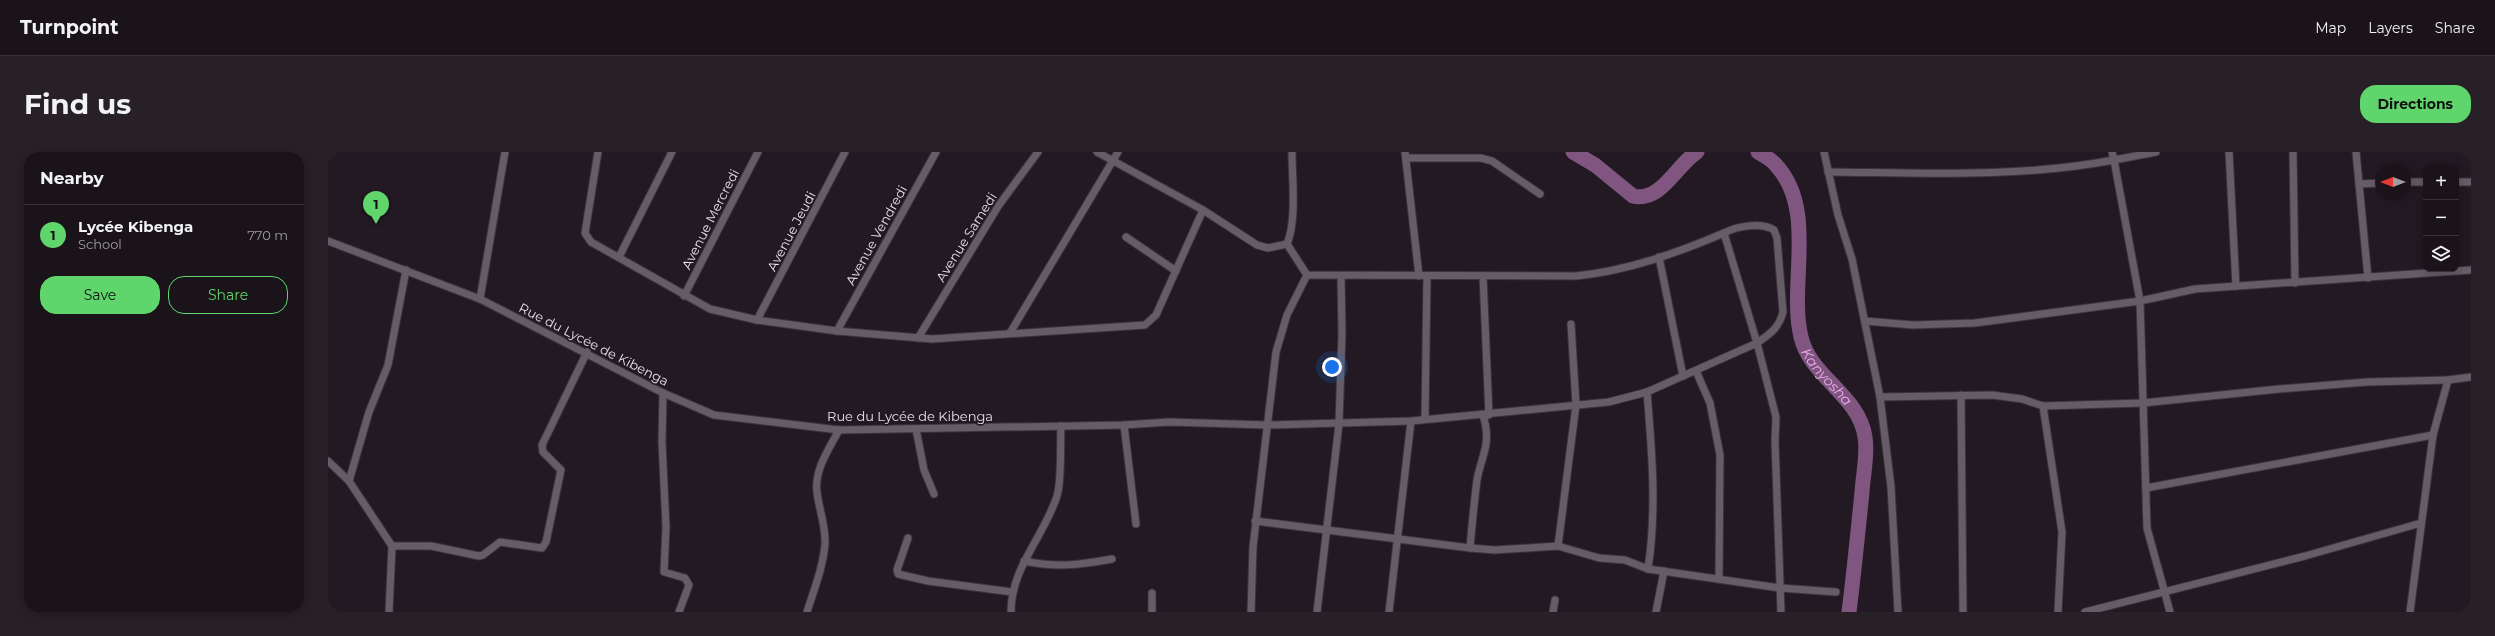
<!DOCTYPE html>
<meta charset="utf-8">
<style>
:root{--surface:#1a131a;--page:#272027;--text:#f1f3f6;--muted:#9f9ea2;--line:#383239;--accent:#5fd56b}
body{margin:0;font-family:Montserrat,sans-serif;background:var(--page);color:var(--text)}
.controls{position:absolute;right:12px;top:12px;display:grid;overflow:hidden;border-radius:8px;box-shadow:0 2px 10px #0003}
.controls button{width:36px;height:36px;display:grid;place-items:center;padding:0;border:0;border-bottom:1px solid var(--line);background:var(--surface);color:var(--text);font:20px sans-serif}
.compass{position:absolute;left:2047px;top:12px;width:36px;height:36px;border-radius:50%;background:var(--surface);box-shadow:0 2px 10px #0003;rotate:270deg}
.you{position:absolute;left:1004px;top:215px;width:14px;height:14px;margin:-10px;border:3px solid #fff;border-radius:50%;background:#1a73e8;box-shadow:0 0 0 6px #1a73e833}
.badge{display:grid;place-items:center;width:26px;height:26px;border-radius:50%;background:var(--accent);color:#111;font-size:13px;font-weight:700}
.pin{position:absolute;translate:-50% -33px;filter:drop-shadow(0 1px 2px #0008)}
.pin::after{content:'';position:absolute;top:21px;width:14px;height:12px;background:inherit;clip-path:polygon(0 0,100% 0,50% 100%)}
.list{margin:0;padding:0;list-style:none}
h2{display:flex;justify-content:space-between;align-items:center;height:52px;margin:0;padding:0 16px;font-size:17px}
h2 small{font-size:13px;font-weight:400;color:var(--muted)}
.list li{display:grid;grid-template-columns:26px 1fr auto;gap:12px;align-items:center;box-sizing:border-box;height:60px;padding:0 16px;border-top:1px solid var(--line)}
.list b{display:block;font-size:15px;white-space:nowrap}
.list p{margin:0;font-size:13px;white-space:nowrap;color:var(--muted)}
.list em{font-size:13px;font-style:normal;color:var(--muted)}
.actions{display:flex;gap:8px;padding:12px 16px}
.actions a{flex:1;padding:9px 0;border:1px solid var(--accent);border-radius:16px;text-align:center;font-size:14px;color:var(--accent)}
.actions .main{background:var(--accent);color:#111}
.icon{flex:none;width:22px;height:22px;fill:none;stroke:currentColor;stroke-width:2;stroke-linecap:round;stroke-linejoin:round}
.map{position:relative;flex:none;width:2143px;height:460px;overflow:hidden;border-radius:16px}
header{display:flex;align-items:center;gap:24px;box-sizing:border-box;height:56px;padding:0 20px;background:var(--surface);border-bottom:1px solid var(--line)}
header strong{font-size:19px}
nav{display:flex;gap:22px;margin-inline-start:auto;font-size:14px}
.intro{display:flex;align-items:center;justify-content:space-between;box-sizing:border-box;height:96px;padding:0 24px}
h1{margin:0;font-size:28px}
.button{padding:10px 18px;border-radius:16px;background:var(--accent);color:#111;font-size:14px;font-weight:700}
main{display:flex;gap:24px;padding:0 24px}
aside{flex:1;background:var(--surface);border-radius:16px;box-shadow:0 2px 10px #0003}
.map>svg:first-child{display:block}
</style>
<header>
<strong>Turnpoint</strong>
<nav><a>Map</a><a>Layers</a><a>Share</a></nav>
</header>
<div class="intro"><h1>Find us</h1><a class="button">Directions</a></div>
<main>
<aside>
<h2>Nearby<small></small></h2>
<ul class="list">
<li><span class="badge">1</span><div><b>Lycée Kibenga</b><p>School</p></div><em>770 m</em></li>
</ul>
<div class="actions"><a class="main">Save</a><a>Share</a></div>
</aside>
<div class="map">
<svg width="2143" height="460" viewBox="0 0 2143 460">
<rect width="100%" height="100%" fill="#221922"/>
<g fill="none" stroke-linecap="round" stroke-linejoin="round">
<g stroke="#805681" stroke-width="15">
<path d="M1245,0L1267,13L1305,44C1333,51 1349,12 1369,0"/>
<path id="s1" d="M1430,0C1436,4 1443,7 1447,12C1490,57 1460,132 1473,185C1482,225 1531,243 1537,285C1540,302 1535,323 1534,340C1530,380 1526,420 1521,460"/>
</g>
<g stroke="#3b343b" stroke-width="9">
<g id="street">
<polyline points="270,0 257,81 263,90 382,157 429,168 509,179 604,187 817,173 828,163 875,58"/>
<polyline points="769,0 875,58 929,93 940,96 959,92"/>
<polyline points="1077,0 1091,124"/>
<polyline points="1496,0 1510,63 1524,107 1552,245 1563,335 1570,460"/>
<polyline points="1828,0 1786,8 1812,149 1819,376 1842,460"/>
<polyline points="1901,0 1908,134"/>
<polyline points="1965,0 1967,131"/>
<polyline points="2028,0 2040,126"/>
<polyline points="1078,6 1153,6 1164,9 1212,42"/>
<path d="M1500,20C1595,21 1691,26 1786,8L1784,0"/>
<polyline points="2077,30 2098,30"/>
<polyline points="2128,30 2143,30"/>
<polyline points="2031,32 2053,31"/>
<polyline points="798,85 848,119"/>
<path d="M0,89L152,147L335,241L386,263L511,278L796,273L841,270L939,273L1083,269L1281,250L1319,240L1429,191C1442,182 1451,176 1455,160L1449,86L1446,78C1433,70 1409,74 1396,81"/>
<path d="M959,92L979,123L1248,124C1299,119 1349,101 1396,81L1429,191L1448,265L1447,289L1453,460"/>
<path d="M959,92C969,68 964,27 964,0"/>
<polyline points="291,105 344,0"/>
<polyline points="1331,105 1355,224"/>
<polyline points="1155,124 1161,263"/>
<polyline points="356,144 430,0"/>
<polyline points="152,147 177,0"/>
<polyline points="429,168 517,0"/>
<polyline points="1537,169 1585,173 1647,171 1812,149 1867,137 2143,118"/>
<polyline points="509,179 608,0"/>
<polyline points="682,181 790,0"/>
<polyline points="590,186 671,53 710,0"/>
<polyline points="1368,219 1382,251 1392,303 1391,427"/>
<path d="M1319,240C1324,300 1329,357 1320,417"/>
<polyline points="335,241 334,290 338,375 336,420 357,426 361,433 351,460"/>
<polyline points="1633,243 1635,460"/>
<polyline points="1552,245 1664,243 1694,247 1715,254 1815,251 1951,237 2039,230 2120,228"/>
<polyline points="1715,254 1734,380 1730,460"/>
<polyline points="1097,267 1099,124"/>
<polyline points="796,273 808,372"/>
<polyline points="588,277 596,318 606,342"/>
<polyline points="0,309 21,329 64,394 61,460"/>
<polyline points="21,329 41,260 60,213 78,118"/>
<polyline points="1818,336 2105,283"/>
<polyline points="927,369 1142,396 1167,398 1230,394 1271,406 1297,408 1320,417 1452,436 1508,440"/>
<polyline points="580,386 569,418 570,422 600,429 684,440"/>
<polyline points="64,394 103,394 151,404 155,403 172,390 214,396 218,390 233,318 215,300 214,293 259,200"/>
<polyline points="1230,394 1248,253 1243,172"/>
<path d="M1142,396C1144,373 1146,351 1149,328C1154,301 1164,293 1155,263"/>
<path d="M696,409C729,416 751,413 784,407"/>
<path d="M479,460C486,438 495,415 497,392C498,374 491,358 489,340C486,318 501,297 511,278"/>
<path d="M683,460C683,415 716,385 729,344C734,328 732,292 733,274"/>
<polyline points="824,460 824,441"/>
<polyline points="923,460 925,395 948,200 959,163 979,123"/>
<polyline points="989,460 1011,272 1014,181 1013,124"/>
<polyline points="1061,460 1083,269"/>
<polyline points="1225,460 1227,448"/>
<polyline points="1328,460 1336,419"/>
<polyline points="1757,460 1977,404 2093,371"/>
<polyline points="2082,460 2105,283 2120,228 2143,225"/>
</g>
</g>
<use href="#street" stroke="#665c67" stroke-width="7"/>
</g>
<g text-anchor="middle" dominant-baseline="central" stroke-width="3.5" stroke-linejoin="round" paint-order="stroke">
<g font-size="13" fill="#e6dfe6" stroke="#221922">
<text transform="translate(382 67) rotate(-63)">Avenue Mercredi</text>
<text transform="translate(463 79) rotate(-62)">Avenue Jeudi</text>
<text transform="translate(548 83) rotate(-61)">Avenue Vendredi</text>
<text transform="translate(638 85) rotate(-58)">Avenue Samedi</text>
<text transform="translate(266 192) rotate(27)">Rue du Lycée de Kibenga</text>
<text x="582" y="264">Rue du Lycée de Kibenga</text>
</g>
<g font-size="14" font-style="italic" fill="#edadef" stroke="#221922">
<text stroke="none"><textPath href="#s1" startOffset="248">Kanyosha</textPath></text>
</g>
</g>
</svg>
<div class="controls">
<button>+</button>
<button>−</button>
<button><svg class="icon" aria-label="layers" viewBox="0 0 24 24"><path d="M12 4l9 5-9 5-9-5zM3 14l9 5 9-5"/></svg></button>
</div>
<svg class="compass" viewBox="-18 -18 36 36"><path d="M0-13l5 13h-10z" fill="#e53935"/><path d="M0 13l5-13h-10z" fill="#9f9ea2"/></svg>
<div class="you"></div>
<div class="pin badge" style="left:48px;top:72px">1</div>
</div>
</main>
